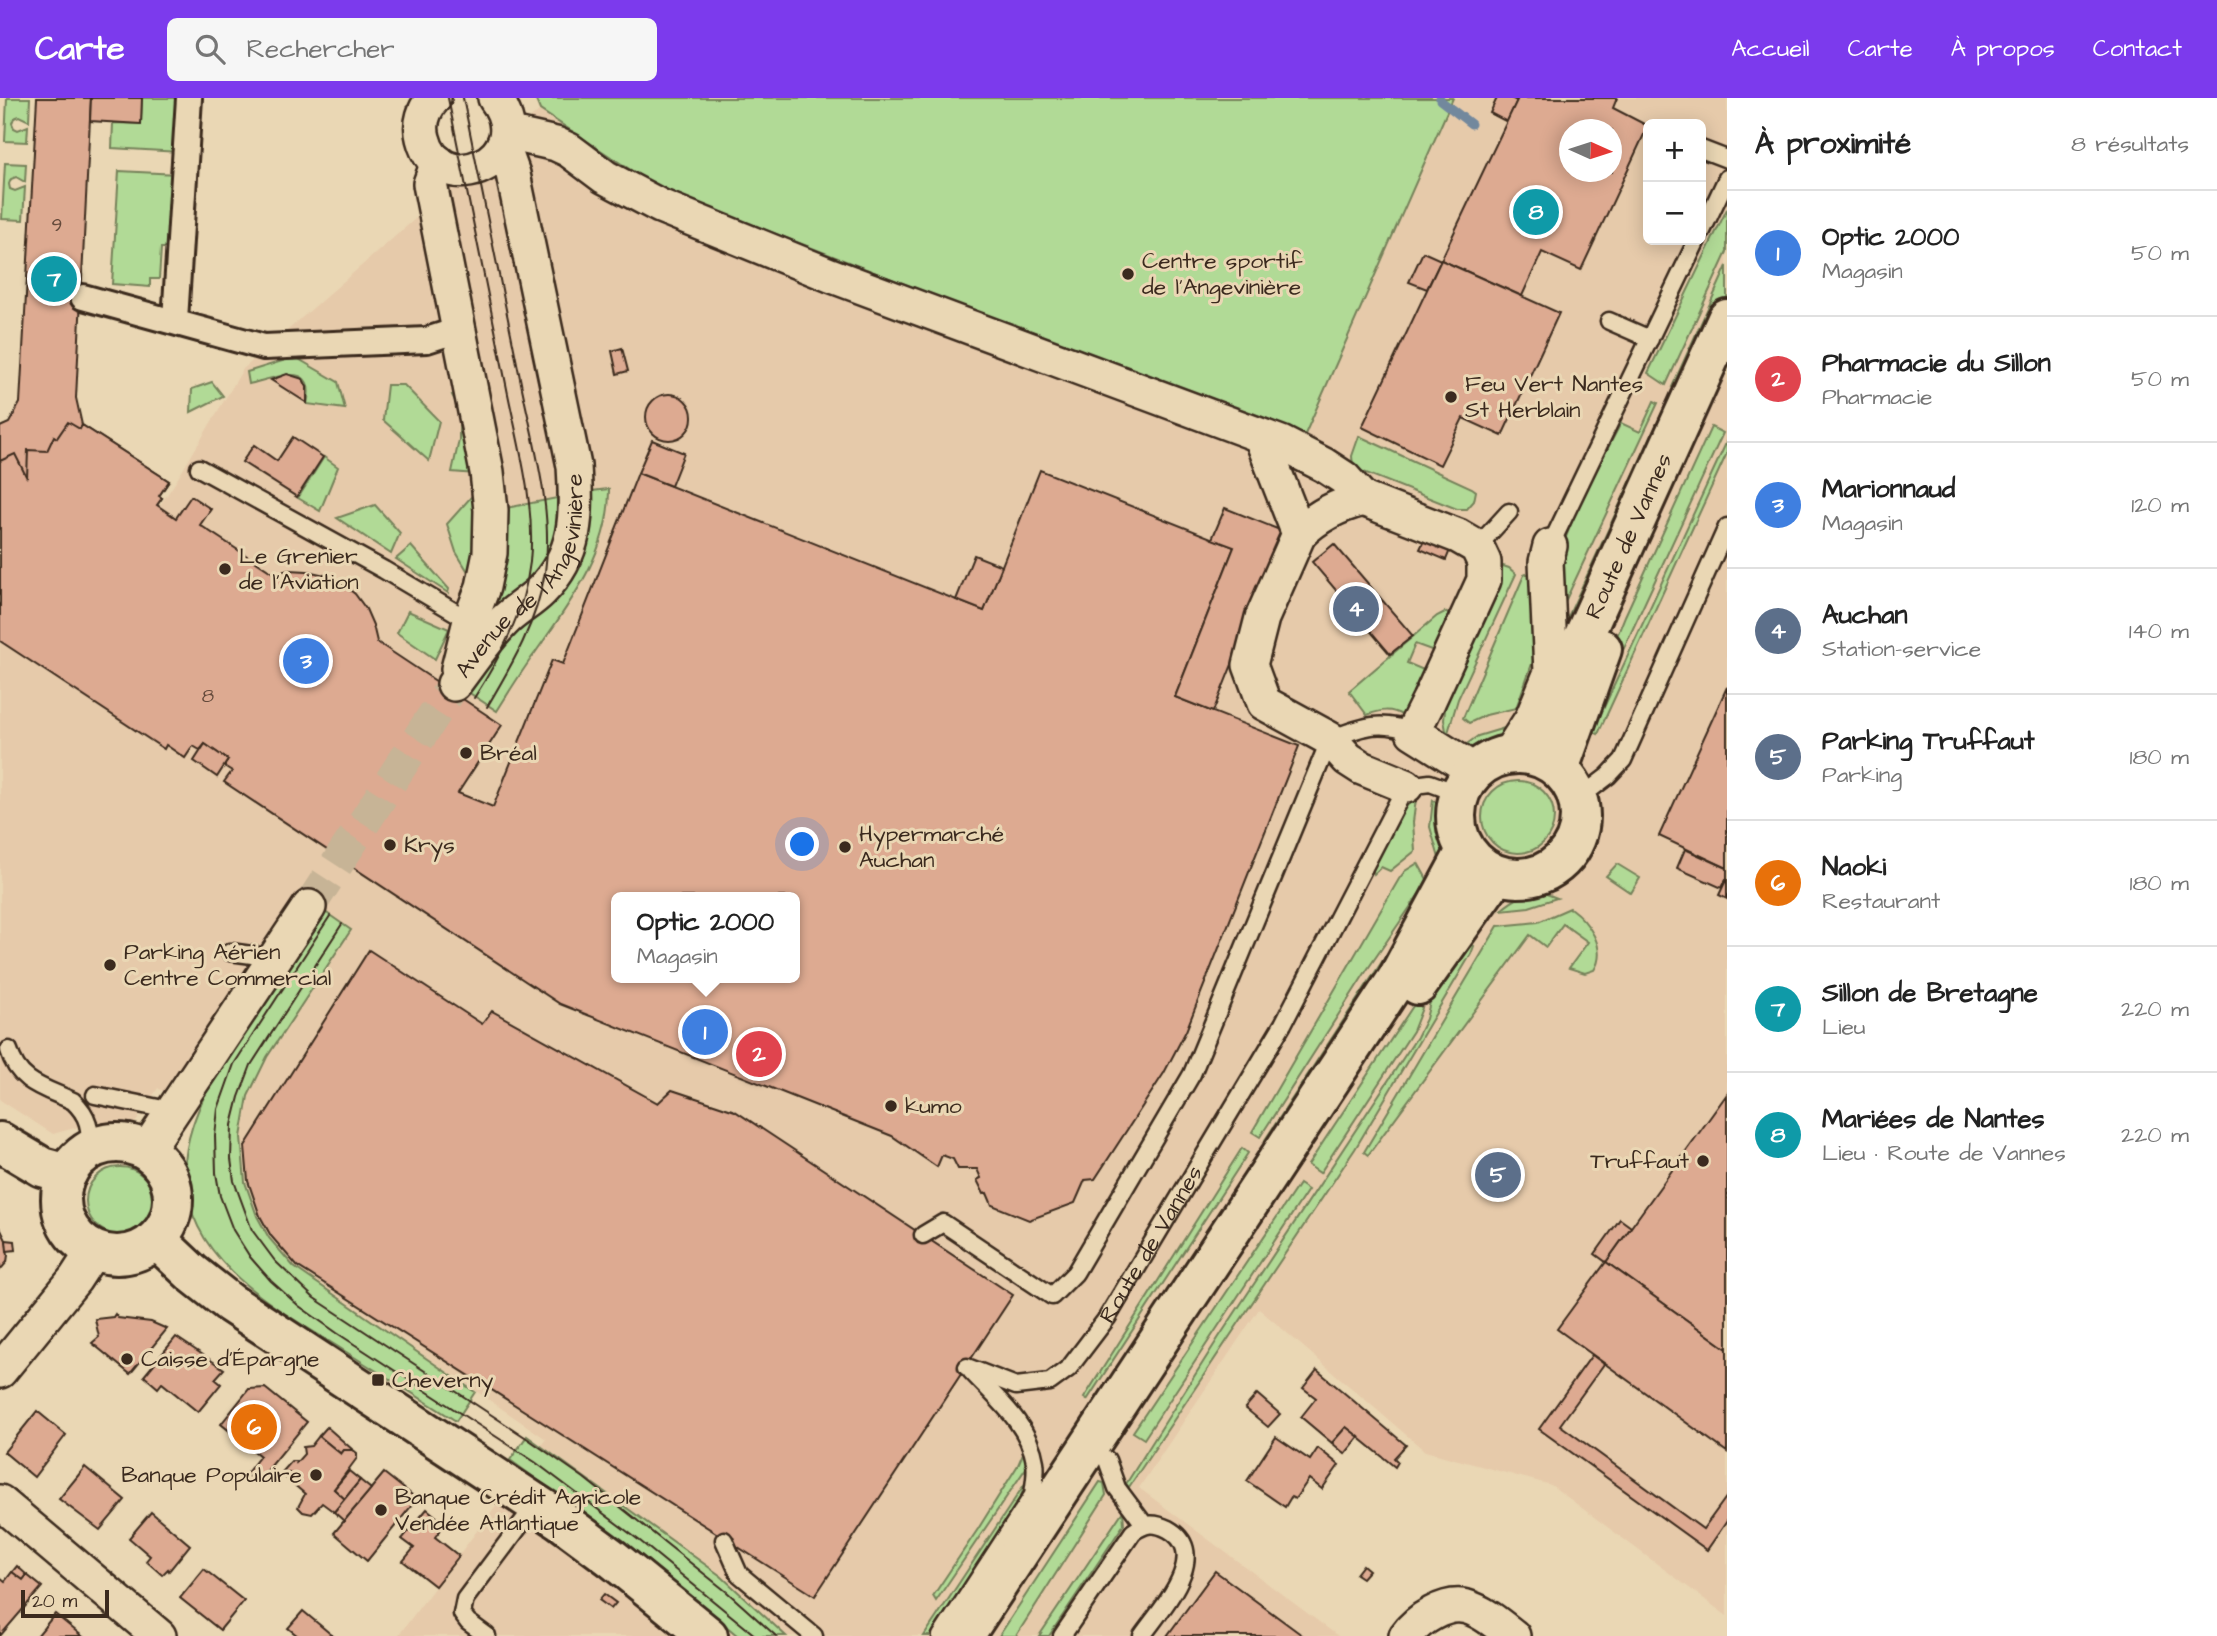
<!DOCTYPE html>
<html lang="fr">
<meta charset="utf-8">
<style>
:root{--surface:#fff;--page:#f6f6f6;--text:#222;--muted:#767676;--line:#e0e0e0;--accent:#7c3aed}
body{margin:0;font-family:"Architects Daughter",sans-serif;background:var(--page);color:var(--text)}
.controls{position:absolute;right:21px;top:21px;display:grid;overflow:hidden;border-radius:10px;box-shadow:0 4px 18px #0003}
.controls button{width:63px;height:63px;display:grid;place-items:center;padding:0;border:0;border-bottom:2px solid var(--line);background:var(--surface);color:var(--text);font:35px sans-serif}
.compass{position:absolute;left:1559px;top:21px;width:63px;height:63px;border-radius:50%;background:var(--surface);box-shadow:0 4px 18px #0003;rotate:93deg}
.scale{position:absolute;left:21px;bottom:18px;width:88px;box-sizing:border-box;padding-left:7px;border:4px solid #3b2a1e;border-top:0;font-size:19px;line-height:24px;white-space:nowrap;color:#3b2a1e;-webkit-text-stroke:5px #ead7b4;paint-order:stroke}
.you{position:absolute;left:803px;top:747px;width:24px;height:24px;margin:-18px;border:5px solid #fff;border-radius:50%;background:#1a73e8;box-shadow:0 0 0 10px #1a73e833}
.badge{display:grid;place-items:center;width:46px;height:46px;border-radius:50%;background:var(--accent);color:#fff;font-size:23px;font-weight:700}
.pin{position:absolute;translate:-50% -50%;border:4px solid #fff;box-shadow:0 2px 7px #0006}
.popup{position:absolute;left:611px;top:794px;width:189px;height:91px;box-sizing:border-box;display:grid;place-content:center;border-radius:10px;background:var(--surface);filter:drop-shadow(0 2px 5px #0005);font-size:23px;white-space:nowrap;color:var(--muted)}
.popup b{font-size:26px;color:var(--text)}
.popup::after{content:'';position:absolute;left:50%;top:100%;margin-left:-14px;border:14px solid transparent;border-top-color:var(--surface)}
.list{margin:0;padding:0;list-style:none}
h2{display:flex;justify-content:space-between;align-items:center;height:91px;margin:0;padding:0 28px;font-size:30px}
h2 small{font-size:23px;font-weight:400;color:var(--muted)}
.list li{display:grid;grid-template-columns:46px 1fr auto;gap:21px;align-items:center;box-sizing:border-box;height:126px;padding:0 28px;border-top:2px solid var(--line)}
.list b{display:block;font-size:26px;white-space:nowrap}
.list p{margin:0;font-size:23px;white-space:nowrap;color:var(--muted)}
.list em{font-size:23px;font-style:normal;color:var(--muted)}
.icon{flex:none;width:38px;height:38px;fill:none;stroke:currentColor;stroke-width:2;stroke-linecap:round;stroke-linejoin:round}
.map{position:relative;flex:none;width:1727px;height:1538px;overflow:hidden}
header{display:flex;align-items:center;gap:42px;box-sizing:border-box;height:98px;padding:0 35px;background:var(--accent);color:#fff}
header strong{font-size:33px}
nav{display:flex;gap:38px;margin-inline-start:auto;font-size:24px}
.search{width:490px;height:63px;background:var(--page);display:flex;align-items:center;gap:18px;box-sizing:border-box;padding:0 24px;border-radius:10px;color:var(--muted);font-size:26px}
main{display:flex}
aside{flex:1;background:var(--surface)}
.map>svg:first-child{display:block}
</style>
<header>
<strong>Carte</strong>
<div class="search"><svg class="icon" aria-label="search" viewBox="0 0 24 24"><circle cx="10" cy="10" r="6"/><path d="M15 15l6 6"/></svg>Rechercher</div>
<nav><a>Accueil</a><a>Carte</a><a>À propos</a><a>Contact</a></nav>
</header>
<main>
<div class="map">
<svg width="1727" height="1538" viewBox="0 0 1727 1538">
<rect width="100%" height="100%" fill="#ead7b4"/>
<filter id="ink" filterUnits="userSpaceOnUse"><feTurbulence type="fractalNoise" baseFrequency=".0143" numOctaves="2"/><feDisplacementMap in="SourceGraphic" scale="14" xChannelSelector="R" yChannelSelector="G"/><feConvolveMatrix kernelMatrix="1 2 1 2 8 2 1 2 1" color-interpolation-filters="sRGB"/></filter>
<g filter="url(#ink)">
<path fill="#e6caaa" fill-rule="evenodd" d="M1453,0H1727V1518L1551,1387L1425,1353L1259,1211L1139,1390L1338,1538H398L546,1341L295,1169L270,1139L259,1119L247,1084L244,1046L158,990L134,1027L92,1025L53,1036L0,1002V477L140,437L175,385L243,271L540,12L658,90L1302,340ZM1648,26H1701V142H1648ZM1570,32H1612V74H1570ZM616,799H794V880H616Z"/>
<g fill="#b1da96" stroke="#76825a" stroke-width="2">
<polygon points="7,0 30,0 29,23 19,18 14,20 12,25 14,30 18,32 28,28 27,44 5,43"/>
<polygon points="142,0 182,0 179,54 112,50 113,25 141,26"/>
<polygon points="535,0 1453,0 1303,341 658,90 540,12"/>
<polygon points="5,65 26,66 25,84 16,79 11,81 9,86 10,91 15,93 25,89 23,122 2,121"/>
<polygon points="119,73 177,76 173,150 161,150 159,181 150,181 150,189 112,186"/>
<polygon points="1727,111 1727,154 1666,287 1648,275"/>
<polygon points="1727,168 1727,203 1684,295 1672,289"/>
<path d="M295,259L338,284L345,311L307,306C318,260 271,281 249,286L247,274Z"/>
<polygon points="212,284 223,298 191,314 192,291"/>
<polygon points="387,287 404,287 439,323 429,363 383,322"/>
<path d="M465,294C478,358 492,417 473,482L456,454L447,426L480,389L476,376L452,374L459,342V323L467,321L464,304L456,305L452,297Z"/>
<polygon points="1654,303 1658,305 1563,508 1559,457 1580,403 1621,325 1640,334"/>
<polygon points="1665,308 1677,313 1562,563 1562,532"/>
<polygon points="1711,329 1723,335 1600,602 1613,548 1625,518"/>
<polygon points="1359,338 1472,390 1476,393 1474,403 1467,411 1457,411 1356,371 1353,368 1352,358"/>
<polygon points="1727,343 1727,355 1598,636 1593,633"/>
<polygon points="324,359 338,369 320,413 298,400"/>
<path d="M609,391C610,454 569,506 535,555C521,574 509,594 497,613L465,592L502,537L584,394Z"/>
<polygon points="567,398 549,464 491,520 501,411"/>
<polygon points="375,407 400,435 391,456 337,420"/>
<polygon points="411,448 449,491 448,495 396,461"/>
<polygon points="1497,466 1509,470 1516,476 1458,601 1447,638 1444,622 1446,603"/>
<polygon points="1526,476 1532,477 1533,563 1516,610 1486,617 1469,625 1463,620 1524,477"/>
<polygon points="408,513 449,531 435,561 397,535"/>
<path d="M1445,514L1452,518L1434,553L1415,546L1407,565L1426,573L1403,618C1391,610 1380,612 1367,617L1349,593L1437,518Z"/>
<path d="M1508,629C1500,644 1487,650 1470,653L1464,648L1478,638Z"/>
<circle cx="1518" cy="719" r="36"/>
<polygon points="1416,701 1413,724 1415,753 1390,773 1381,769 1374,776 1372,770 1398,723 1397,720 1410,704"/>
<path d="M1433,702L1443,710C1443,731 1451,742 1439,760L1430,729Z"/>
<polygon points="1418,765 1428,783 1367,872 1260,1039 1252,1034 1399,781 1405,773"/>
<polygon points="1617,766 1640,780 1631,795 1606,778"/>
<path d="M1544,795L1557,800L1529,809L1501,812C1514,801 1526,794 1544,795Z"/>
<path d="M1570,810C1588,823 1608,850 1594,872L1585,875L1569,870L1588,844L1563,826L1546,849L1530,837L1368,1057L1364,1054L1498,828L1538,824Z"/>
<path d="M321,811L351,832L267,959L248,998L241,1039L245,1084L257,1118L269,1140L294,1169L475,1294L456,1323C419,1299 381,1276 343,1252C278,1211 189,1166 185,1078C183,1044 198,1011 212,981Z"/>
<polygon points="1412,818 1417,824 1275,1048 1265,1042"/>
<polygon points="1470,846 1474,848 1471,856 1355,1051 1129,1389 1126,1386 1219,1239 1417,939 1426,921 1430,904 1436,891"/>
<polygon points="1417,904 1422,910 1413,933 1320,1075 1308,1067 1415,905"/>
<polygon points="1242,1050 1248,1055 1087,1302 1084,1300"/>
<circle cx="120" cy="1103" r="34"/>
<polygon points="1299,1086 1308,1092 1144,1341 1133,1334"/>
<polygon points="527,1338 721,1478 786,1538 738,1538 640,1456 510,1362"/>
<polygon points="1024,1353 1026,1370 936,1503 933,1498 978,1431 1018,1367"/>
<polygon points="1026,1384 1018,1406 930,1538 924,1538"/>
<polygon points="1100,1384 1104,1385 1106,1397 1016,1538 999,1538"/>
<polygon points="1123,1413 1124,1426 1049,1538 1039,1538"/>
</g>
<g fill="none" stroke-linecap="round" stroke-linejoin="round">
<polyline stroke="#72889d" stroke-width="9" points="1440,0 1440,2 1471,26"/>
</g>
<g fill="#ddaa91" stroke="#3b2a1e" stroke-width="2" fill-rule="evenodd">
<polygon points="37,0 91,0 76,300 82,327 169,383 159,398 162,400 138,434 51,378 27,380 0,394 0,329 9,325 20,305"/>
<polygon points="91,0 142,0 141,26 90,23"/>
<polygon points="1497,0 1511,0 1517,3 1507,24 1490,15"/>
<path d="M1518,0H1617L1613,10L1648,28L1581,172L1542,154L1522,198L1441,162ZM1570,32H1612V74H1570Z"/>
<polygon points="1423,154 1441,162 1427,191 1409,184"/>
<polygon points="1441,162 1559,215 1502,338 1463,320 1440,367 1362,329"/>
<polygon points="622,250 628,273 617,276 612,253"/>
<polygon points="287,276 303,281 307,289 307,305 271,282"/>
<circle cx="669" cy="319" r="23"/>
<path d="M68,324L80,331L82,327L169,383L159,398L162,400L157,407L176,420L191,398L211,411L200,427L273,475L290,472L307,473L325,477L341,485L355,496L366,511L373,527L377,544L502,627L458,695L493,709L552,562L563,566L638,375L984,513L1040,372L1234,449L1175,599L1299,648L1186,933L1164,975L1095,1081L1085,1082L1075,1105L1029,1122L992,1107L987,1095L984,1096L977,1082L981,1080L977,1071H958L953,1061L942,1057L937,1069L892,1038L560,906L224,684L232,673L224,668L228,662L205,646L200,652L193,648L185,660L166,647L164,651L0,543V363L15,356L27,380L28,352L47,353L54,338L57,340ZM616,799H794V880H616Z"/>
<polygon points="293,339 323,359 297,399 242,364 254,347 277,363"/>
<polygon points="652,342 684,355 671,388 638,375"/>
<polygon points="1225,410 1285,434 1213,614 1175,599 1234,449 1212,441"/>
<polygon points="1427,436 1452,447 1446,462 1420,451"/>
<polygon points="1334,446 1413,538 1390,556 1312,464"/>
<polygon points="974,457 1002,468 984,513 956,502"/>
<polygon points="1727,589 1727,770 1659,738"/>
<polygon points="205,646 228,662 217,679 194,663"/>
<polygon points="1685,751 1727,770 1727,780 1722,790 1677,770"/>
<polygon points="1727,780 1727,801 1719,797"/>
<polygon points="369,852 482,926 492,913 658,1005 672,992 735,1013 1013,1197 815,1498 297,1168 271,1138 260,1118 248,1083 245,1048"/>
<polygon points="1727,996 1727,1251 1606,1164"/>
<polygon points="1620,1121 1631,1129 1606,1164 1595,1156"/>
<polygon points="0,1130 6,1142 8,1157 7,1164 0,1172"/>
<polygon points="6,1142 15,1143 16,1152 7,1153"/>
<polygon points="1606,1164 1727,1251 1727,1354 1557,1231"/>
<polygon points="115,1216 118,1220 151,1224 167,1231 130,1276 92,1245 99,1239 95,1221 113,1219"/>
<polygon points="176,1239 224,1271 215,1281 221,1286 198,1314 162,1285 158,1290 144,1278"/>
<polygon points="1592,1257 1604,1266 1560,1327 1703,1431 1727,1398 1727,1423 1707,1452 1539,1331"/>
<polygon points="1317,1272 1406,1347 1394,1360 1398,1364 1395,1369 1346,1329 1332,1345 1301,1319 1316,1300 1303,1290"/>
<polygon points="265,1290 307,1324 257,1385 246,1376 260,1358 221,1326 249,1291"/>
<polygon points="1257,1296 1280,1316 1268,1329 1245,1310"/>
<polygon points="37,1313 66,1337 34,1379 4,1354"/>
<polygon points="327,1329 353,1352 344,1352 341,1356 319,1338"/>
<polygon points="1346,1329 1359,1339 1345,1356 1332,1345"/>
<polygon points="319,1338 341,1356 344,1352 353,1352 357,1355 357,1360 334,1391 345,1401 334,1414 322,1405 312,1416 303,1414 298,1409 305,1396 285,1379 289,1375 283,1373 292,1363 295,1363 296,1365 304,1356 303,1349 311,1348"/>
<polygon points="1276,1339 1310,1362 1318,1350 1339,1367 1322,1391 1309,1381 1295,1401 1291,1399 1285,1409 1247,1383"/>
<polygon points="85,1369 125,1402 100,1432 59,1401"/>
<polygon points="349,1373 360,1382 345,1401 334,1391"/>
<polygon points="384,1375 417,1401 367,1463 334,1435"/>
<polygon points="360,1382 371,1391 344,1423 334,1414"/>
<polygon points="427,1411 445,1426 435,1439 459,1458 435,1488 403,1463 414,1450 402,1441"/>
<polygon points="151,1414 190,1447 169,1473 168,1471 162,1477 146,1463 150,1458 129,1440"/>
<polygon points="1363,1467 1369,1472 1362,1480 1356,1476"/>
<polygon points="17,1468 27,1477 23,1482 12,1474"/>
<polygon points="204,1471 244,1503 220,1532 180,1500"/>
<polygon points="1215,1473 1302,1537 1301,1538 1167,1538"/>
<polygon points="12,1474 23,1482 27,1477 42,1489 0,1538 0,1479 5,1483"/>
<polygon points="604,1496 616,1505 611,1511 599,1502"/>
<polygon points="303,1513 333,1538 298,1538 288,1530"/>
<polygon points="55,1516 82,1538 37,1538"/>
</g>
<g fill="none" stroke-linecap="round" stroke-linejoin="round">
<polyline stroke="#c7b496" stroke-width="33" stroke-dasharray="33 17" stroke-linecap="butt" points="309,809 454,586"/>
<g stroke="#3b2a1e" stroke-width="21">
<g id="service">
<polyline points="1701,51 1727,61"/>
<polyline points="1701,135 1727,80"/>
<polyline points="1609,223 1650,241"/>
<polyline points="199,370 384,472 470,523"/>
<polyline points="1550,448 1697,142"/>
<polyline points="1477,449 1509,414"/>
<polyline points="1578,701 1608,678 1623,662 1727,429"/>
<polyline points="230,854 274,860"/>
<path d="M9,952C18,985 45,990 73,1003C89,1018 91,1031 89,1052"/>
<polyline points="95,997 173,1013"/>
<path d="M923,1137L943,1125L1052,1198L1075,1175L1192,976L1330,641C1362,629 1379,621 1413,634"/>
<path id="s1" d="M967,1269L1016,1288L1050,1284L1069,1270L1107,1220L1283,926L1406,688L1430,685L1460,696"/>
<polyline points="1107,1362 1117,1390 1144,1426"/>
<polyline points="724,1442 739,1476 814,1538"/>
<polyline points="487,1538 468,1524 462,1516 465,1501 536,1406"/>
<path d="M941,1538L1033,1397C1034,1386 1037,1375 1035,1364C1029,1326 995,1299 971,1273"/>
<path d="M1062,1538L1133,1434C1146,1425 1154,1424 1168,1431C1213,1456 1160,1512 1142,1538"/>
</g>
</g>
<g stroke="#3b2a1e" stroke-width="30">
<g id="pedestrian">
<polyline points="83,199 264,249 427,242 458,232"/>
<polyline points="175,222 189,0"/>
</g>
</g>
<g stroke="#3b2a1e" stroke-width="38">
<g id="minor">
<path d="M434,0C424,11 419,25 423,40C439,106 541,61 495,0"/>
<polyline points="507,35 556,46 569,52 605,79 660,108 830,177 1281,345 1324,367 1344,380 1363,401 1458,438 1477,449 1484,464 1484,482 1429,602 1413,634 1475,673"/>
<polyline points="438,64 430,86 487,374 491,412 490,455 483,489 470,523 458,571"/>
<polyline points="1261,339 1299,436 1262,520 1250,567 1264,605 1330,641 1348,661 1362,670 1406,688"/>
<path d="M1299,436C1317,418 1339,407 1363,401"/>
<path id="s2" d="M454,586C470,565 485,542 504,523C515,512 530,504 541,493C578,456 577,417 574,368L513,76L503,48"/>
<polyline points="1508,657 1532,620 1551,574 1546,464 1550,448"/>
<polyline points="146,1053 309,809"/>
<polyline points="0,1273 75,1181 94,1152"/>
<polyline points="0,1404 159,1538"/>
<path d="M1406,1538C1417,1522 1446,1503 1467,1509C1484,1514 1499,1527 1513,1538"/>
</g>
</g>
<g stroke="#3b2a1e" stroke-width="44">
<g id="tertiary">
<polyline points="0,1044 42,1069 67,1076"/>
<circle cx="117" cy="1101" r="56"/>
<polyline points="156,1141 192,1175 230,1205 559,1421 613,1461 708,1538"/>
</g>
</g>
<g stroke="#3b2a1e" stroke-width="44">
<g id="secondary">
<circle cx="1518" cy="718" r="62"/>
<path id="s3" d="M1530,657L1727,221"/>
<polyline points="1559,671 1602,551"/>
<polyline points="1418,887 1496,777"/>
<polyline points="964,1538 1397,881 1466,753"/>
</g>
</g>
<use href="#service" stroke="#ead7b4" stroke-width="16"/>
<use href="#pedestrian" stroke="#ead7b4" stroke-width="24"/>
<use href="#minor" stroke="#ead7b4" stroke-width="33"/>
<use href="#tertiary" stroke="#ead7b4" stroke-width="38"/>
<use href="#secondary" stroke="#ead7b4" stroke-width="38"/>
<g stroke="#3b2a1e" stroke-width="2">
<path d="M448,0C467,95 487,191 506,286C517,343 536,405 530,464C524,515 501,558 474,600"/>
<path d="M463,0C482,93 501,187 520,280C532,342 554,410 545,474C537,524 513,565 487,609"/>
<polyline points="330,818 234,966 218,1011 215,1038 216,1075 220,1098 233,1132 250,1159 271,1183 299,1208 337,1235 535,1364 640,1443 756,1538"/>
<polyline points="342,826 251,967 239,999 232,1027 231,1061 234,1083 252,1132 275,1163 314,1200 528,1341 584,1380 727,1494 776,1538"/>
</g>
</g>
</g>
<g fill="#3b2a1e" stroke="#ead7b4" stroke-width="2.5">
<circle cx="1128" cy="176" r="7"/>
<circle cx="1451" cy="299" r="7"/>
<circle cx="225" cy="471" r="7"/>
<circle cx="466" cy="655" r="7"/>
<circle cx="390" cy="747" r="7"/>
<circle cx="845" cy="749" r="7"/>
<circle cx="110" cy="867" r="7"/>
<circle cx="891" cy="1008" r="7"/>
<circle cx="1703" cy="1063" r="7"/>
<circle cx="127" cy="1261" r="7"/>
<rect x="371" y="1275" width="14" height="14" rx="3.5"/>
<circle cx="316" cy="1377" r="7"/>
<circle cx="381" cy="1412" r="7"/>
</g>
<g text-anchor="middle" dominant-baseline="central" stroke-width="6" stroke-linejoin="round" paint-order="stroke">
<g font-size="19" fill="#644a3b">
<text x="57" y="127">9</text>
<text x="208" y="598">8</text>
</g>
<g font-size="23" fill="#3b2a1e" stroke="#ead7b4" text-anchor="start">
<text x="1142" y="163">Centre sportif<tspan x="1142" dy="26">de l'Angevinière</tspan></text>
<text x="1465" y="286">Feu Vert Nantes<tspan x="1465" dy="26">St Herblain</tspan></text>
<text x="239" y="458">Le Grenier<tspan x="239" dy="26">de l'Aviation</tspan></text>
<text x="480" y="655">Bréal</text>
<text x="859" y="736">Hypermarché<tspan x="859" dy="26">Auchan</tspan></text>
<text x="404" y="747">Krys</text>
<text x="124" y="854">Parking Aérien<tspan x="124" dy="26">Centre Commercial</tspan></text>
<text x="905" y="1008">kumo</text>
<text x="1689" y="1063" text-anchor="end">Truffaut</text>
<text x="141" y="1261">Caisse d'Épargne</text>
<text x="392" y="1282">Cheverny</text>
<text x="302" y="1377" text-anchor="end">Banque Populaire</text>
<text x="395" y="1399">Banque Crédit Agricole<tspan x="395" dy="26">Vendée Atlantique</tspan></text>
</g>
<g font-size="23" fill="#3b2a1e" stroke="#ead7b4">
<text stroke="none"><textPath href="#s3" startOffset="240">Route de Vannes</textPath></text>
<text stroke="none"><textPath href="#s2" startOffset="133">Avenue de l'Angevinière</textPath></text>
<text stroke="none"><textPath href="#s1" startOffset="259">Route de Vannes</textPath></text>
</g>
</g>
</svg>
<div class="controls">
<button>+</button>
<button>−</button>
</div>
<svg class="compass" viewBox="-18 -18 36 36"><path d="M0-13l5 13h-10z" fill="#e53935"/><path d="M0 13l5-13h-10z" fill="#767676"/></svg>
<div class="scale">20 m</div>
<div class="you"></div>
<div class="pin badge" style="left:705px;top:934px;background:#3f7fe0">1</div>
<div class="popup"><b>Optic 2000</b>Magasin</div>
<div class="pin badge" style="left:759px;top:956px;background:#e0444e">2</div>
<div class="pin badge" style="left:306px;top:563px;background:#3f7fe0">3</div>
<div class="pin badge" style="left:1356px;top:511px;background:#5c6f8a">4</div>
<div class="pin badge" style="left:1498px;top:1077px;background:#5c6f8a">5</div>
<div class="pin badge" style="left:254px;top:1329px;background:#e8710a">6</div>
<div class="pin badge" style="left:54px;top:181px;background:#0f9aa8">7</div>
<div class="pin badge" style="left:1536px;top:114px;background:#0f9aa8">8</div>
</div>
<aside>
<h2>À proximité<small>8 résultats</small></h2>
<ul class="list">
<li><span class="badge" style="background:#3f7fe0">1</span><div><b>Optic 2000</b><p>Magasin</p></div><em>50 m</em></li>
<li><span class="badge" style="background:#e0444e">2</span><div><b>Pharmacie du Sillon</b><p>Pharmacie</p></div><em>50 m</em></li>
<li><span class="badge" style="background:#3f7fe0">3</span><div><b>Marionnaud</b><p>Magasin</p></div><em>120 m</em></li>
<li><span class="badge" style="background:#5c6f8a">4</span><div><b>Auchan</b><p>Station-service</p></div><em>140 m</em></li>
<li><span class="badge" style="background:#5c6f8a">5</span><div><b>Parking Truffaut</b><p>Parking</p></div><em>180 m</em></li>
<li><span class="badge" style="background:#e8710a">6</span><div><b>Naoki</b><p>Restaurant</p></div><em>180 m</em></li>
<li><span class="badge" style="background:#0f9aa8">7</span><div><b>Sillon de Bretagne</b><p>Lieu</p></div><em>220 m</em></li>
<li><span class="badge" style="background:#0f9aa8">8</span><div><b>Mariées de Nantes</b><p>Lieu · Route de Vannes</p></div><em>220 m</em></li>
</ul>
</aside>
</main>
